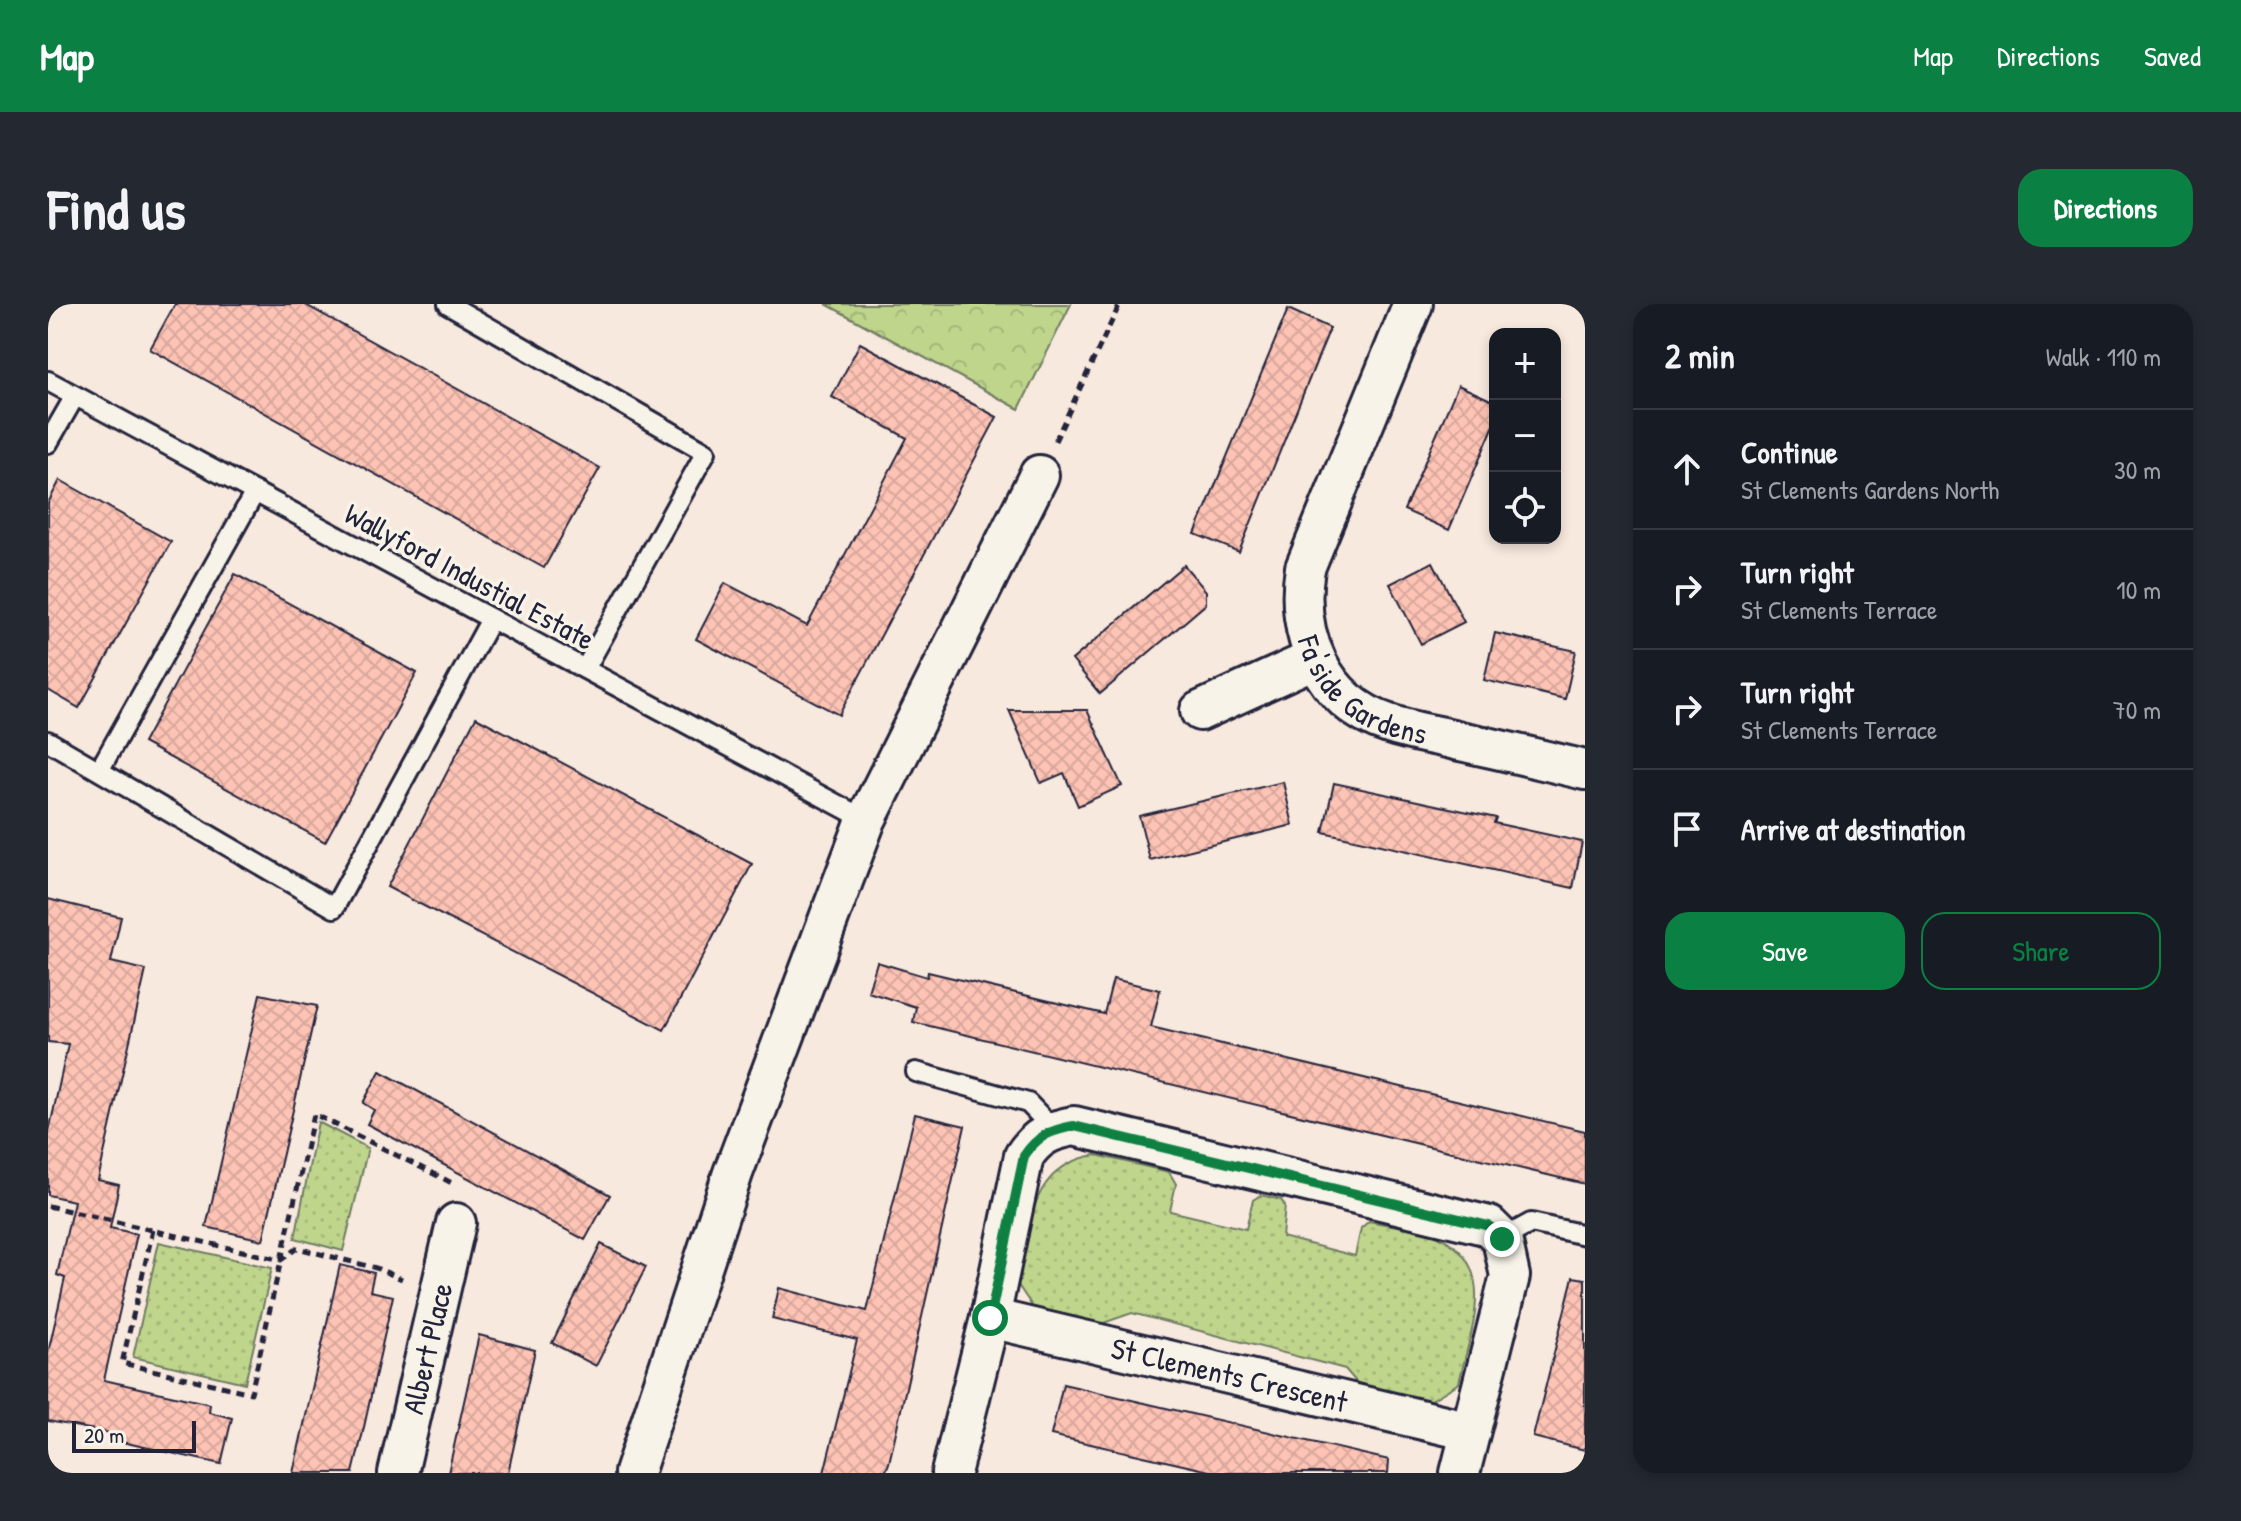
<!DOCTYPE html>
<meta charset="utf-8">
<style>
:root{--surface:#171b24;--page:#242831;--text:#f1f3f6;--muted:#9ea1a6;--line:#363941;--accent:#0b8043}
body{margin:0;font-family:"Patrick Hand",sans-serif;background:var(--page);color:var(--text)}
.controls{position:absolute;right:24px;top:24px;display:grid;overflow:hidden;border-radius:16px;box-shadow:0 4px 12px #0003}
.controls button{width:72px;height:72px;display:grid;place-items:center;padding:0;border:0;border-bottom:2px solid var(--line);background:var(--surface);color:var(--text);font:40px sans-serif}
.scale{position:absolute;left:24px;bottom:20px;width:124px;box-sizing:border-box;padding-left:8px;border:4px solid #22223b;border-top:0;font-size:22px;line-height:28px;white-space:nowrap;color:#22223b;-webkit-text-stroke:6px #f7f3e8;paint-order:stroke}
.stop{position:absolute;width:24px;height:24px;margin:-18px;border:6px solid #0b8043;border-radius:50%;background:#fff}
.stop.end{background:#0b8043;border-color:#fff;box-shadow:0 2px 8px #0008}
.list{margin:0;padding:0;list-style:none}
h2{display:flex;justify-content:space-between;align-items:center;height:104px;margin:0;padding:0 32px;font-size:34px}
h2 small{font-size:26px;font-weight:400;color:var(--muted)}
.list li{display:grid;grid-template-columns:52px 1fr auto;gap:24px;align-items:center;box-sizing:border-box;height:120px;padding:0 32px;border-top:2px solid var(--line)}
.list b{display:block;font-size:30px;white-space:nowrap}
.list p{margin:0;font-size:26px;white-space:nowrap;color:var(--muted)}
.list em{font-size:26px;font-style:normal;color:var(--muted)}
.actions{display:flex;gap:16px;padding:24px 32px}
.actions a{flex:1;padding:18px 0;border:2px solid var(--accent);border-radius:24px;text-align:center;font-size:28px;color:var(--accent)}
.actions .main{background:var(--accent);color:#fff}
.icon{flex:none;width:44px;height:44px;fill:none;stroke:currentColor;stroke-width:2;stroke-linecap:round;stroke-linejoin:round}
.map{position:relative;flex:none;width:1537px;height:1169px;overflow:hidden;border-radius:24px}
header{display:flex;align-items:center;gap:48px;box-sizing:border-box;height:112px;padding:0 40px;background:var(--accent);color:#fff}
header strong{font-size:38px}
nav{display:flex;gap:44px;margin-inline-start:auto;font-size:28px}
.intro{display:flex;align-items:center;justify-content:space-between;box-sizing:border-box;height:192px;padding:0 48px}
h1{margin:0;font-size:56px}
.button{padding:20px 36px;border-radius:24px;background:var(--accent);color:#fff;font-size:28px;font-weight:700}
main{display:flex;gap:48px;padding:0 48px}
aside{flex:1;background:var(--surface);border-radius:24px;box-shadow:0 4px 12px #0003}
.map>svg:first-child{display:block}
</style>
<header>
<strong>Map</strong>
<nav><a>Map</a><a>Directions</a><a>Saved</a></nav>
</header>
<div class="intro"><h1>Find us</h1><a class="button">Directions</a></div>
<main>
<div class="map">
<svg width="1537" height="1169" viewBox="0 0 1537 1169">
<defs>
<pattern id="grass-dots" width="8" height="8" patternUnits="userSpaceOnUse" patternTransform="scale(2)"><rect width="8" height="8" fill="#bed58b"/><path d="M2 2h.1M6 6h.1" fill="none" stroke="#a3b779" stroke-width="1.8" stroke-linecap="round"/></pattern>
<pattern id="forest-crowns" width="20" height="18" patternUnits="userSpaceOnUse" patternTransform="scale(2)"><rect width="20" height="18" fill="#bed58b"/><path d="M2 6a3 3 0 1 1 6 0M12 15a3 3 0 1 1 6 0" fill="none" stroke="#a3b779"/></pattern>
<pattern id="building-cross-hatch" width="8" height="8" patternUnits="userSpaceOnUse" patternTransform="scale(2)"><rect width="8" height="8" fill="#fdc3b4"/><path d="M0 0l8 8M0 8l8-8" fill="none" stroke="#d9a79c"/></pattern>
</defs>
<rect width="100%" height="100%" fill="#f8e9de"/>
<filter id="ink" filterUnits="userSpaceOnUse"><feTurbulence type="fractalNoise" baseFrequency=".0125" numOctaves="2"/><feDisplacementMap in="SourceGraphic" scale="16" xChannelSelector="R" yChannelSelector="G"/><feConvolveMatrix kernelMatrix="1 2 1 2 8 2 1 2 1" color-interpolation-filters="sRGB"/></filter>
<g filter="url(#ink)">
<g fill="url(#grass-dots)" stroke="#707c63" stroke-width="2">
<polygon points="270,818 320,844 295,947 247,934"/>
<path d="M1048,851L1121,868L1128,880L1122,907L1198,925L1205,896L1213,891L1233,896L1237,902L1234,933L1307,952L1313,924L1321,917C1342,922 1369,923 1388,931C1453,960 1422,1027 1411,1079L1375,1101L1316,1087L1297,1065L1084,1009L1041,1024L988,1008L968,978C982,923 981,861 1048,851Z"/>
<polygon points="111,938 224,964 197,1079 85,1053"/>
</g>
<polygon fill="url(#forest-crowns)" stroke="#707c63" stroke-width="2" points="778,0 1023,0 971,105"/>
<g fill="url(#building-cross-hatch)" stroke="#22223b" stroke-width="2">
<polygon points="127,0 256,0 552,164 496,264 102,45"/>
<polygon points="1240,5 1282,24 1191,248 1147,230"/>
<polygon points="812,39 949,113 791,411 648,335 677,279 759,322 859,134 784,93"/>
<polygon points="1410,81 1447,98 1447,119 1401,226 1356,206"/>
<polygon points="12,176 123,238 31,404 0,386 0,199"/>
<polygon points="1385,258 1416,318 1373,340 1342,280"/>
<polygon points="1136,261 1158,287 1158,300 1052,390 1024,356"/>
<polygon points="187,270 369,369 277,538 95,439"/>
<polygon points="1447,329 1528,347 1517,395 1436,376"/>
<polygon points="961,406 1039,406 1074,482 1030,502 1016,469 993,479"/>
<polygon points="428,413 704,560 616,726 339,583"/>
<polygon points="1235,478 1245,521 1102,556 1091,512"/>
<polygon points="1286,479 1448,514 1446,519 1534,538 1525,584 1275,528"/>
<polygon points="0,595 73,613 63,658 98,666 50,876 71,881 62,924 89,930 56,1076 162,1100 161,1108 184,1114 173,1160 65,1136 67,1130 0,1117 0,1049 17,974 9,971 26,897 0,891 0,832 20,740 0,738"/>
<polygon points="829,658 879,673 880,668 1056,710 1065,675 1112,686 1103,723 1537,827 1537,880 865,718 868,703 820,688"/>
<polygon points="212,690 269,702 215,936 158,923"/>
<polygon points="332,767 562,891 537,936 319,820 326,806 315,799"/>
<polygon points="867,810 917,822 841,1159 837,1169 776,1169 809,1036 724,1015 731,984 819,1007"/>
<polygon points="553,940 598,963 548,1062 504,1039"/>
<polygon points="292,961 326,969 322,987 345,992 314,1132 305,1169 245,1169"/>
<polygon points="1525,973 1537,975 1537,1146 1485,1133"/>
<polygon points="431,1031 487,1046 463,1155 460,1169 400,1169"/>
<polygon points="1015,1080 1341,1156 1340,1169 1170,1169 1003,1131"/>
</g>
<g fill="none" stroke-linecap="round" stroke-linejoin="round">
<g stroke="#22223b" stroke-width="24">
<g id="lane">
<polyline points="400,0 658,148 537,365"/>
<polyline points="0,77 818,516"/>
<polyline points="0,139 27,92"/>
<polyline points="0,437 286,604 443,315"/>
<polyline points="52,465 207,188"/>
<polyline points="868,768 980,799 1006,826"/>
<polyline points="1454,935 1483,919 1537,931"/>
</g>
</g>
<g stroke="#22223b" stroke-width="44">
<g id="street">
<path id="s1" d="M1365,0L1257,264C1246,329 1273,398 1341,420C1364,428 1389,431 1412,437C1454,446 1495,456 1537,466"/>
<polyline points="1152,407 1266,355"/>
<path id="s2" d="M942,1014L1422,1127"/>
<path id="s3" d="M350,1169L408,919"/>
<polyline points="586,1169 685,869 818,516 991,171"/>
<path d="M903,1169L942,1014L976,852C989,832 1003,826 1026,822L1441,922L1454,935L1462,972L1412,1169"/>
</g>
</g>
<g stroke="#22223b" stroke-width="5" stroke-dasharray="8 6" stroke-linecap="butt">
<polyline points="1007,137 1072,0"/>
<polyline points="0,902 233,956 249,944 328,964 354,975"/>
<polyline points="105,926 74,1059 203,1089 266,810 404,879"/>
</g>
<use href="#lane" stroke="#f7f3e8" stroke-width="18"/>
<use href="#street" stroke="#f7f3e8" stroke-width="38"/>
</g>
</g>
<g fill="none" stroke-linecap="round" stroke-linejoin="round" filter="url(#ink)">
<path stroke="#0b8043" stroke-width="10" d="M942,1014L976,852C989,832 1003,826 1026,822L1441,922L1454,935"/>
</g>
<g text-anchor="middle" dominant-baseline="central" stroke-width="7" stroke-linejoin="round" paint-order="stroke">
<g font-size="30" fill="#22223b" stroke="#f7f3e8">
<text transform="translate(422 272) rotate(28)">Wallyford Industial Estate</text>
<text stroke="none"><textPath href="#s1" startOffset="436">Fa'side Gardens</textPath></text>
<text stroke="none"><textPath href="#s3" startOffset="128">Albert Place</textPath></text>
<text stroke="none"><textPath href="#s2" startOffset="246">St Clements Crescent</textPath></text>
</g>
</g>
</svg>
<div class="controls">
<button>+</button>
<button>−</button>
<button><svg class="icon" aria-label="locate" viewBox="0 0 24 24"><circle cx="12" cy="12" r="6"/><path d="M12 2v4M12 18v4M2 12h4M18 12h4"/></svg></button>
</div>
<div class="scale">20 m</div>
<div class="stop" style="left:942px;top:1014px"></div>
<div class="stop end" style="left:1454px;top:935px"></div>
</div>
<aside>
<h2>2 min<small>Walk · 110 m</small></h2>
<ul class="list">
<li><svg class="icon" aria-label="ahead" viewBox="0 0 24 24"><path d="M12 20V5M6 11l6-6 6 6"/></svg><div><b>Continue</b><p>St Clements Gardens North</p></div><em>30 m</em></li>
<li><svg class="icon" aria-label="right" viewBox="0 0 24 24"><path d="M7 20v-9h11M14 6l5 5-5 5"/></svg><div><b>Turn right</b><p>St Clements Terrace</p></div><em>10 m</em></li>
<li><svg class="icon" aria-label="right" viewBox="0 0 24 24"><path d="M7 20v-9h11M14 6l5 5-5 5"/></svg><div><b>Turn right</b><p>St Clements Terrace</p></div><em>70 m</em></li>
<li><svg class="icon" aria-label="arrive" viewBox="0 0 24 24"><path d="M6 21V4h12l-3 4 3 4H6"/></svg><div><b>Arrive at destination</b></div></li>
</ul>
<div class="actions"><a class="main">Save</a><a>Share</a></div>
</aside>
</main>
